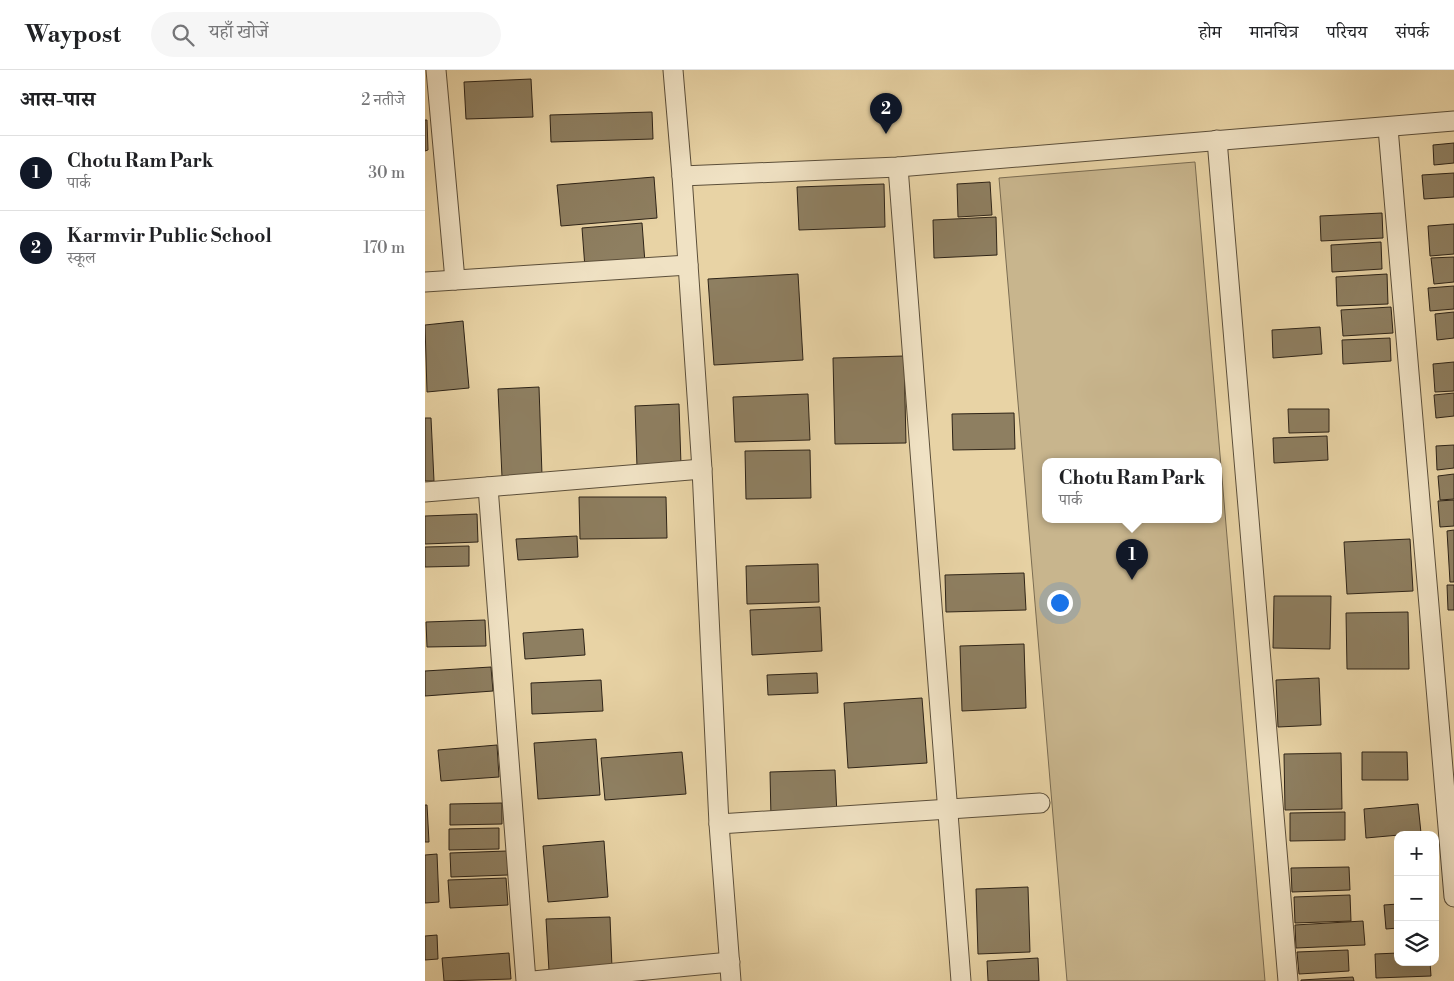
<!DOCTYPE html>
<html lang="hi">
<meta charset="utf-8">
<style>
:root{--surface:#fff;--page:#f6f6f6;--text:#202124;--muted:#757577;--line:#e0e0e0;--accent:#111827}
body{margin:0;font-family:"Libre Bodoni","Noto Serif Devanagari",serif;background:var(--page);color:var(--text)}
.controls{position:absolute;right:15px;bottom:15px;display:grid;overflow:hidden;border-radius:10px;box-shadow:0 5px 20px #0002}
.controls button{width:45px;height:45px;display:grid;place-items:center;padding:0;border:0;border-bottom:1px solid var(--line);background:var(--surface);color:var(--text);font:25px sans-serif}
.you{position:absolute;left:634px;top:532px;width:18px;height:18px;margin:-12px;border:4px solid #fff;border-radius:50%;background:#1a73e8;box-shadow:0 0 0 8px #1a73e833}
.badge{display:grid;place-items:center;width:32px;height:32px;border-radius:50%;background:var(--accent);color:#fff;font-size:16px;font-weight:700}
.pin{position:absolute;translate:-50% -41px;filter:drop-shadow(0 1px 2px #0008)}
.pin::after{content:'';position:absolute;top:26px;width:18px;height:15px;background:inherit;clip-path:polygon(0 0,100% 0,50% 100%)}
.popup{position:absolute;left:617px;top:388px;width:180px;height:65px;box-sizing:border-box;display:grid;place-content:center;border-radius:10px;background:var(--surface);filter:drop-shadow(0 1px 4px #0005);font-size:16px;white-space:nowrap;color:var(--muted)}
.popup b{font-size:19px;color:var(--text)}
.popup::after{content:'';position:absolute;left:50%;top:100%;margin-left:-10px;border:10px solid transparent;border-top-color:var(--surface)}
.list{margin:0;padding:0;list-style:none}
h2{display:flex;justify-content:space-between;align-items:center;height:65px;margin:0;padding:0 20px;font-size:21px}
h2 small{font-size:16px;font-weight:400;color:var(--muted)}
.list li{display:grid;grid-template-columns:32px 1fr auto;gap:15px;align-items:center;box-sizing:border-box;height:75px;padding:0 20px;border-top:1px solid var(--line)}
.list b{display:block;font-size:19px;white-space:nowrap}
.list p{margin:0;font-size:16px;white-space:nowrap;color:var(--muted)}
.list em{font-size:16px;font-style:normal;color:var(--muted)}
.icon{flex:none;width:28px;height:28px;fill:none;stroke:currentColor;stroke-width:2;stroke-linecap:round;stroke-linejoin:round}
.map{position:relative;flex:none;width:1029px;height:911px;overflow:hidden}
header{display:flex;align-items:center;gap:30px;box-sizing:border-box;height:70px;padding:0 25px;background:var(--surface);border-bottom:1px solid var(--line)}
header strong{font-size:24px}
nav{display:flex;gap:28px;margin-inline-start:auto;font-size:18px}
.search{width:350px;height:45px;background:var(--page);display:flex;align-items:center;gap:12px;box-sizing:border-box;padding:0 18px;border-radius:28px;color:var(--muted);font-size:19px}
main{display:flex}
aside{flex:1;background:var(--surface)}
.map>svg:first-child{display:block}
</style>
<header>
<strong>Waypost</strong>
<div class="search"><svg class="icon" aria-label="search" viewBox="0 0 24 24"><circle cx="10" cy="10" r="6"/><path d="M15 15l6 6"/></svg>यहाँ खोजें</div>
<nav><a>होम</a><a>मानचित्र</a><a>परिचय</a><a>संपर्क</a></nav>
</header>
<main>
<aside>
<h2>आस-पास<small>2 नतीजे</small></h2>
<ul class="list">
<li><span class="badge">1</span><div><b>Chotu Ram Park</b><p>पार्क</p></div><em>30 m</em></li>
<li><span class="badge">2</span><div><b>Karmvir Public School</b><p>स्कूल</p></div><em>170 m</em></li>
</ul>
</aside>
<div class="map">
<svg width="1029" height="911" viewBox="0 0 1029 911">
<rect width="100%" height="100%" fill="#e8d3a5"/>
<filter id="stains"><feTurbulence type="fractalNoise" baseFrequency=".004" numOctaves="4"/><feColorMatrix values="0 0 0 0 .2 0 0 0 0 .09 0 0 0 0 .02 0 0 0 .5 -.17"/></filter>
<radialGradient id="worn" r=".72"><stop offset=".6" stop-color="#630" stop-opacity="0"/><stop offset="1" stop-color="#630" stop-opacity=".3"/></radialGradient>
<path fill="#c8b58d" stroke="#7a6c52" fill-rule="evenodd" d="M770,92L840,911H642L574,108ZM621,391H793V449H621Z"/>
<g fill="#8e7f61" stroke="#2d2317">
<polygon points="106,9 108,47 41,49 39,12"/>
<polygon points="227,42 228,69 126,72 125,45"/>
<polygon points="0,50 2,50 3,80 0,81"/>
<polygon points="1029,73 1029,93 1009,95 1008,75"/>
<polygon points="1029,103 1029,127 999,129 997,105"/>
<polygon points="229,107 232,148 136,156 132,115"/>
<polygon points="565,112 567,145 533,147 532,114"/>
<polygon points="459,114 460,157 374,160 372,117"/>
<polygon points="957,143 958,168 896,171 895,146"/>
<polygon points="571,147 572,185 509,188 508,150"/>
<polygon points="217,153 220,193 160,198 157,158"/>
<polygon points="1029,154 1029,184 1005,186 1003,156"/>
<polygon points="956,172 957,199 907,202 906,175"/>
<polygon points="1029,187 1029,212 1009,214 1006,188"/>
<polygon points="373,204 378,290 289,295 283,209"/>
<polygon points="962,204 963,234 912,236 911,207"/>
<polygon points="1029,216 1029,239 1005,241 1003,218"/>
<polygon points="966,237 968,263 918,266 916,240"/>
<polygon points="1029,242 1029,268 1012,270 1010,244"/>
<polygon points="38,251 44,318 2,322 0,255"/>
<polygon points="895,257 897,284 848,288 847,260"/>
<polygon points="965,268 966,291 918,294 917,270"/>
<polygon points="479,286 481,373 410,374 408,288"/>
<polygon points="1029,292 1029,321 1010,322 1008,294"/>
<polygon points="114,317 117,405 77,407 73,319"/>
<polygon points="1029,323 1029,346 1011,348 1009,325"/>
<polygon points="383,324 385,370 310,372 308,327"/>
<polygon points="254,334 256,395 212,397 210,336"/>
<polygon points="863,339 904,339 904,362 864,363"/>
<polygon points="589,343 590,379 528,380 527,344"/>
<polygon points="0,348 6,348 9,411 0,411"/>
<polygon points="902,366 903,390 849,393 848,368"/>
<polygon points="1029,375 1029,398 1012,400 1011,376"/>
<polygon points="385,380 386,428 321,429 320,381"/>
<polygon points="1029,404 1029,429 1015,430 1013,406"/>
<polygon points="154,427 241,427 242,468 155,469"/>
<polygon points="1029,430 1029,456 1015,457 1013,431"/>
<polygon points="52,444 53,472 0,474 0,446"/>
<polygon points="1029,460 1029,512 1025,512 1022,461"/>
<polygon points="152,466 153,487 93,490 91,469"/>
<polygon points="985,469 988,521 922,524 919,472"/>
<polygon points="44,476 44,496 0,497 0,477"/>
<polygon points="393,494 394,532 322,534 321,496"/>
<polygon points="599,503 601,540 521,542 520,505"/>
<polygon points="1022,515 1029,515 1029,540 1023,540"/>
<polygon points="849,526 906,526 905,579 848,578"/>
<polygon points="395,537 397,581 327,585 325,540"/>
<polygon points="983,542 984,599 922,599 921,543"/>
<polygon points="60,550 61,576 2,577 1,552"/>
<polygon points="158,559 160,585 100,589 98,563"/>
<polygon points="599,574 601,638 537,641 535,576"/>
<polygon points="66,597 68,621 0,626 0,601"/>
<polygon points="392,603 393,623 343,625 342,605"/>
<polygon points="894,608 896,655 853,657 851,610"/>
<polygon points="176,610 178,641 107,644 106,613"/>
<polygon points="497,628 502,693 423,698 419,633"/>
<polygon points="171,669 175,725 113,729 109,673"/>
<polygon points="72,675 74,707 16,711 13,680"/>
<polygon points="257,682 261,724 180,730 176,688"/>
<polygon points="937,682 982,682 983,710 937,710"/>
<polygon points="916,683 917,739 860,740 859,684"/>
<polygon points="410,700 412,746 346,748 345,702"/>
<polygon points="77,733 77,754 25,755 25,734"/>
<polygon points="993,734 996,763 941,768 939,739"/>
<polygon points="0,735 2,735 4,772 0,772"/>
<polygon points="920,742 920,770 865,771 865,743"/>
<polygon points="74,758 74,779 24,780 24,759"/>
<polygon points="179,771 183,827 123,832 118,776"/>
<polygon points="82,781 83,805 26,807 25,783"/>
<polygon points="12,784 14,832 0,833 0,785"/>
<polygon points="924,797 925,820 867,822 866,798"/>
<polygon points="81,808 83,835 25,838 23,810"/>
<polygon points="603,817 605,882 553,884 551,819"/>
<polygon points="925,825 926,851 870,853 869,827"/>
<polygon points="973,834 973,858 961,859 959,835"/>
<polygon points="185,847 187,898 124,901 121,849"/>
<polygon points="938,851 940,875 871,878 870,855"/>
<polygon points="12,865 13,889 0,890 0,866"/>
<polygon points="923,880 924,901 874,904 872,882"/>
<polygon points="84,883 86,909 19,911 17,888"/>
<polygon points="973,883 973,892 1005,892 1006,906 951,908 950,884"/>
<polygon points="613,888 614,911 563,911 562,891"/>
<polygon points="928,907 929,911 876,911 876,910"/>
</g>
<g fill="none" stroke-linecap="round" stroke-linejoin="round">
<g stroke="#5c4f3a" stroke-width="21">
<g id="street">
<polyline points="11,0 30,210"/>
<polyline points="248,0 257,106 277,399 294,754 306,911"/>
<polyline points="963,58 1029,827"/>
<polyline points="792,70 863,911"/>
<polyline points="473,97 536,911"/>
<polyline points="257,106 473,97 1029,51"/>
<polyline points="0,212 263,195"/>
<polyline points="63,417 101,911"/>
<polyline points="0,422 277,399"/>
<polyline points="294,754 615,733"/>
<polyline points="108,911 305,892"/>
</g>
</g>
<use href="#street" stroke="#f0e2c4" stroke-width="19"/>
</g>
<rect width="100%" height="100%" filter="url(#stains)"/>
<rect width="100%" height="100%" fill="url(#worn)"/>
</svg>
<div class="controls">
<button>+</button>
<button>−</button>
<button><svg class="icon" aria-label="layers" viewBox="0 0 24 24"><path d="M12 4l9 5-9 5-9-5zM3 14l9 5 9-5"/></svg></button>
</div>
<div class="you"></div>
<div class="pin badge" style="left:707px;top:510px">1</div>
<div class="popup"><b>Chotu Ram Park</b>पार्क</div>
<div class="pin badge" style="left:461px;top:64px">2</div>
</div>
</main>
